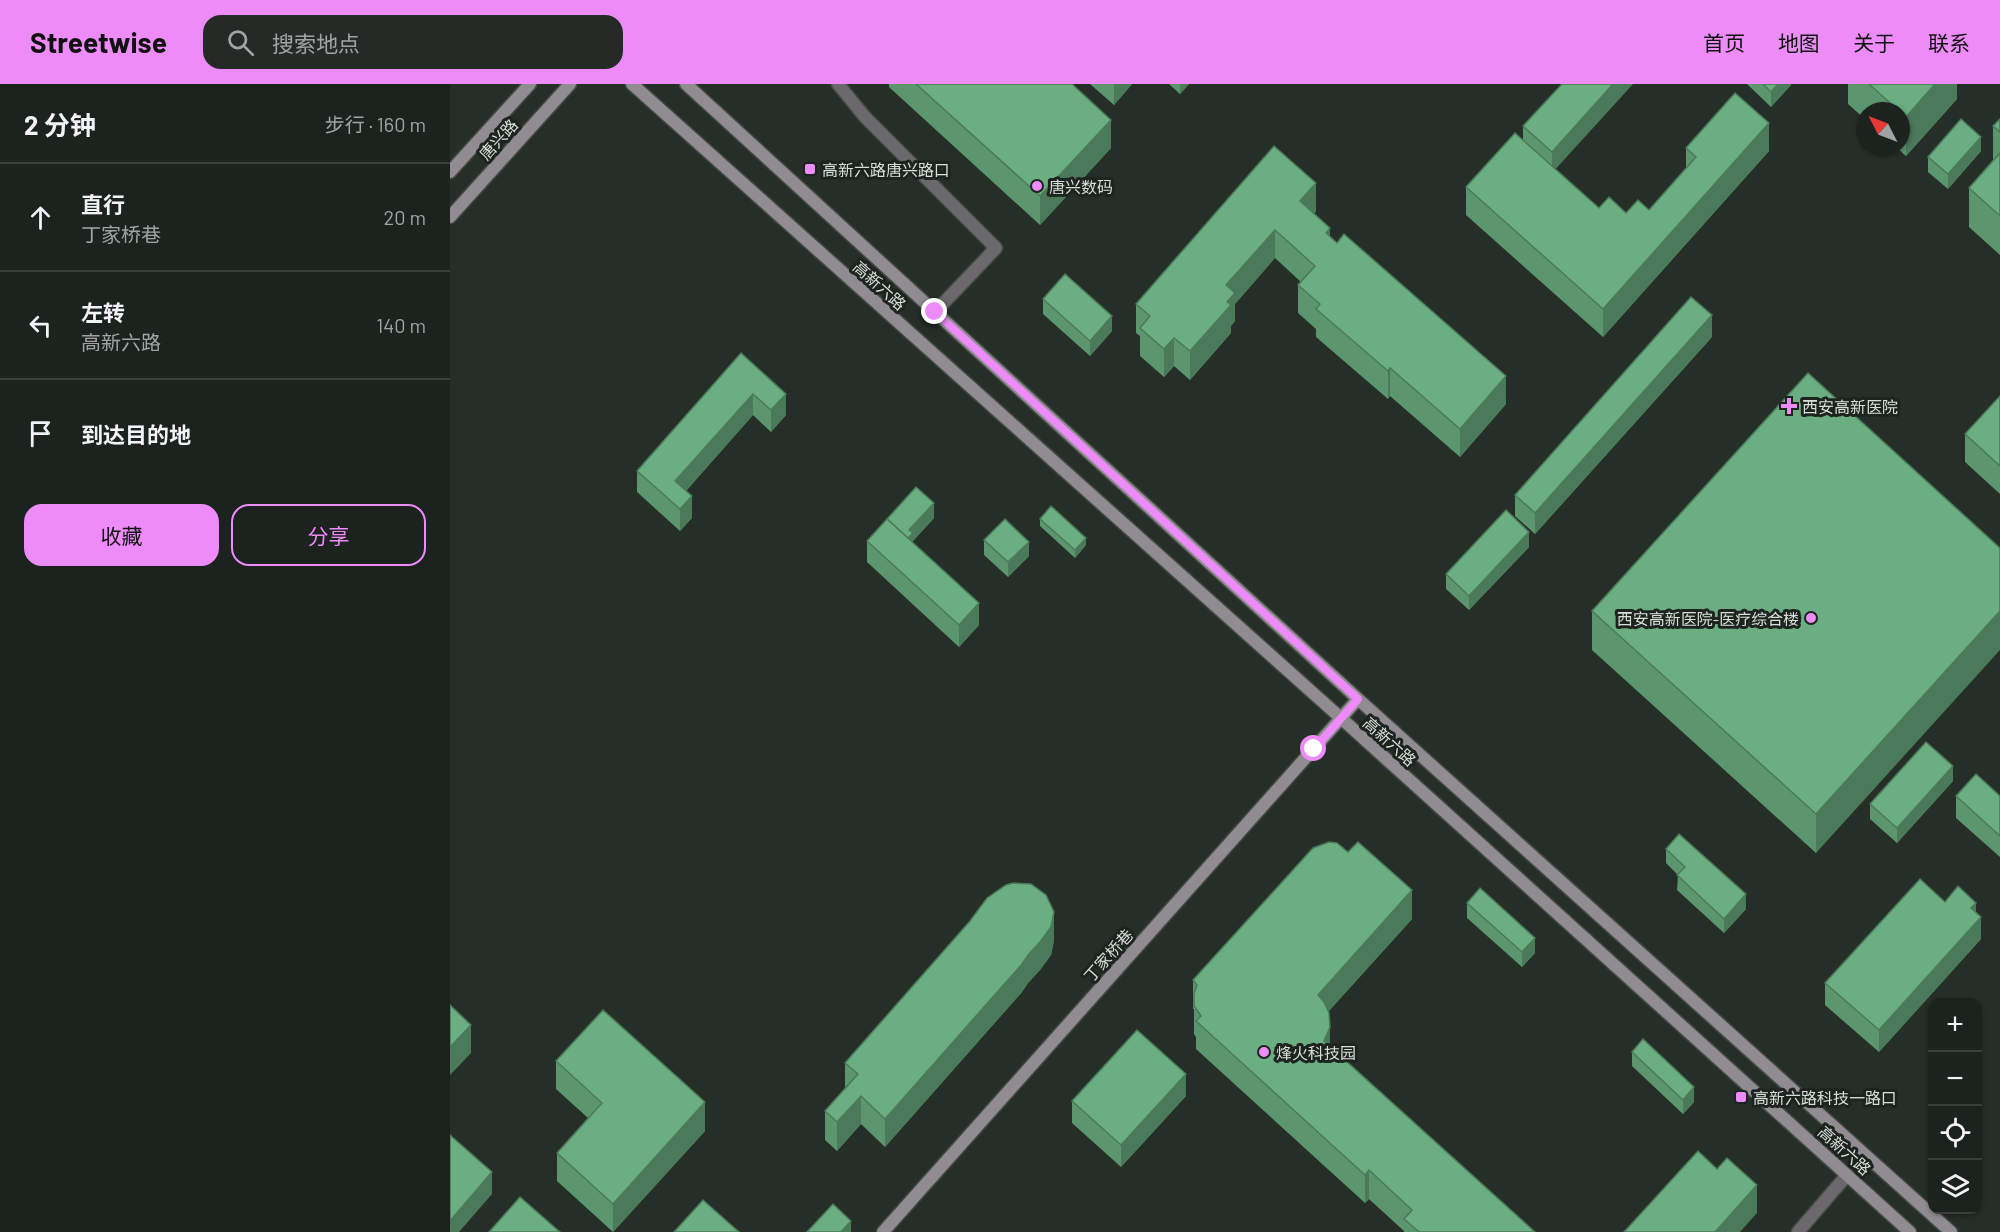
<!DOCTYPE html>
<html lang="zh">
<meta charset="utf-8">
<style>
:root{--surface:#1c221e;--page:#252a27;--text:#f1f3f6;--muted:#a0a4a4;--line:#3a3f3c;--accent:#ed8cf9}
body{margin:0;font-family:Barlow,"Noto Sans SC",sans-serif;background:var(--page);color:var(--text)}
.controls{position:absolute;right:18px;bottom:18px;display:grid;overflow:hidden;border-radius:12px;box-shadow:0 2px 4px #0004}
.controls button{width:54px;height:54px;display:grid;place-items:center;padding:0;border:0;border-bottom:2px solid var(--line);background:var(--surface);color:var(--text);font:30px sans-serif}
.compass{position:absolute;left:1406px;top:18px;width:54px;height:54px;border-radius:50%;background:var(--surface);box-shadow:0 2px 4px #0004;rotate:312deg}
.stop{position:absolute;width:18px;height:18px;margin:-14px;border:4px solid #ed8cf9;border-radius:50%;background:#fff}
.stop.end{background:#ed8cf9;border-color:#fff;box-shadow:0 2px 6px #0008}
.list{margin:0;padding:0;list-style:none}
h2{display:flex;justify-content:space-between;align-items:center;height:78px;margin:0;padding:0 24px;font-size:26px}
h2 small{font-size:20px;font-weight:400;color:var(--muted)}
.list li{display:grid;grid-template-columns:39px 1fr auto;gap:18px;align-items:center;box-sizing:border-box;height:108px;padding:0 24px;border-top:2px solid var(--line)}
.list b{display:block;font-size:22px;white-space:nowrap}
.list p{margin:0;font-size:20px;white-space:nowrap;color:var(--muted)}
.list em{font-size:20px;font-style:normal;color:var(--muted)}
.actions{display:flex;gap:12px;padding:18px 24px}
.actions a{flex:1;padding:14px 0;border:2px solid var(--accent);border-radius:18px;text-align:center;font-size:21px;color:var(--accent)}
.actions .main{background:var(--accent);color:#111}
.icon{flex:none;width:33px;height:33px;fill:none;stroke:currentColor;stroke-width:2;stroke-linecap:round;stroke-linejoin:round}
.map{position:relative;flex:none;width:1550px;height:1148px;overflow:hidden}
header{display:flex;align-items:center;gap:36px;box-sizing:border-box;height:84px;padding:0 30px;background:var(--accent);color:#111}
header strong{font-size:28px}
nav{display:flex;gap:33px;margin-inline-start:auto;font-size:21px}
.search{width:420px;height:54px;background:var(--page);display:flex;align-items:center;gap:15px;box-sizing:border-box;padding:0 21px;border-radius:18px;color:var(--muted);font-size:22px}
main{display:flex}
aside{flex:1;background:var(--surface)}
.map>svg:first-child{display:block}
</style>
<header>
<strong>Streetwise</strong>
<div class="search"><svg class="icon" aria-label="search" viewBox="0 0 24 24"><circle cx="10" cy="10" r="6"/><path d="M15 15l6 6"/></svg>搜索地点</div>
<nav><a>首页</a><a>地图</a><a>关于</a><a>联系</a></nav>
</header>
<main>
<aside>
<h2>2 分钟<small>步行 · 160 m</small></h2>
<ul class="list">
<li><svg class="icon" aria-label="ahead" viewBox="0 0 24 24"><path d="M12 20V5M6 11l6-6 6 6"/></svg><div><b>直行</b><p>丁家桥巷</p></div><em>20 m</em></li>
<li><svg class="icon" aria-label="left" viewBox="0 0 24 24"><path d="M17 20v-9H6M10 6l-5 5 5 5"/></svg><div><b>左转</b><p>高新六路</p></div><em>140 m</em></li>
<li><svg class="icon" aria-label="arrive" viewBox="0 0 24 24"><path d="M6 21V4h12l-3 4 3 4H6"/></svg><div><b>到达目的地</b></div></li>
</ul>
<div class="actions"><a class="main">收藏</a><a>分享</a></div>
</aside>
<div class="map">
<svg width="1550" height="1148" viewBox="0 0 1550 1148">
<rect width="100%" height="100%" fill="#262e28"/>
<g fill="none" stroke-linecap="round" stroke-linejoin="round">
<g stroke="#434a44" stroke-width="15">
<g id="street">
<polyline points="388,0 415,33 546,164 485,228"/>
<polyline points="1348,1148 1397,1091"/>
</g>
</g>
<g stroke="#434a44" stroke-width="15">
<g id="secondary">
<polyline points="182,0 892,635 1460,1148"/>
<polyline points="236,0 908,615 1501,1148"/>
<polyline points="0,88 80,0"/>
<polyline points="0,133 120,0"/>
<polyline points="433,1148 908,615"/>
</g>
</g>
<use href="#street" stroke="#6c696c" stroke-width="12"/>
<use href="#secondary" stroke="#908c91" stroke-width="12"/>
</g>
<g fill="#5c966f">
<polygon points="439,0 622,0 661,64 590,141 439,3"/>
<polygon points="640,0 682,0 664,21"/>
<polygon points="719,0 739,0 730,10"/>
<polygon points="1112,0 1105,85 1149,124 1176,129 1199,126 1236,84 1236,64 1319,67 1153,253 1016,131 1016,103 1073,57 1073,42"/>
<polygon points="1297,0 1341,0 1341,1 1321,23"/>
<polygon points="1398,0 1507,0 1507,15 1456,72 1446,63 1451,63 1451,27 1415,27 1415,35 1398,20"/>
<polygon points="1550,35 1550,171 1519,143 1519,104 1543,76 1543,42"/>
<polygon points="824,62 866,127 864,130 880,152 1056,320 1010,373 940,312 938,315 866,253 866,245 848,229 848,201 851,198 825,174 785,220 785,237 781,242 781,249 740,296 724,282 714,293 690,272 690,252 686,249 686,220"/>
<polygon points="1531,67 1498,105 1478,88 1478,73"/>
<polygon points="593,215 662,247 640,272 593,230"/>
<polygon points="1262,253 1085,450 1065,432 1065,411"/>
<polygon points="291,269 336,331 321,348 303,331 236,407 242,434 230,447 187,408 187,387"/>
<polygon points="1550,312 1550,410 1515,378 1515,350"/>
<polygon points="484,434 463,457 463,459 529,541 509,563 417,478 417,457"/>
<polygon points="590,435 636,461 625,474 590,442"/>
<polygon points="534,456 579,472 558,493 534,471"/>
<polygon points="1079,463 1019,526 996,505 996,490"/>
<polygon points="1550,464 1366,769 1142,566 1142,527"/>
<polygon points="1503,697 1447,759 1420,735 1420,720"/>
<polygon points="1506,712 1550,712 1550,773 1506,734"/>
<polygon points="1216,765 1296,825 1274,849 1227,806 1228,791 1216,779"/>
<polygon points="1495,818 1526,829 1531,855 1429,968 1375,921 1375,899"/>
<polygon points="1017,819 1085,869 1072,883 1017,834"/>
<polygon points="962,835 878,928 880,962 1085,1148 954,1148 954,1147 919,1115 915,1119 746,965 746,953 744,950 744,925 743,925 743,896"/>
<polygon points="604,856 601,871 590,886 578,899 572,908 435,1063 411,1040 387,1067 375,1056 375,1027 395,1004 395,979"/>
<polygon points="1182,968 1244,1018 1233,1030 1182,982"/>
<polygon points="106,977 255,1047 163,1148 107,1097 107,1069 138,1034 106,1005"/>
<polygon points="736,1012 671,1083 622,1039 622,1017"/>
</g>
<g fill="#4b7a5a">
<polygon points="664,0 682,0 664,21"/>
<polygon points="730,0 739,0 730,10"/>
<polygon points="1163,0 1183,0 1102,89 1102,68"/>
<polygon points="1328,0 1341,0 1341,1 1321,23 1321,8"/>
<polygon points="1485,0 1507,0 1507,15 1456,72 1456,33"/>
<polygon points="661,36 661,64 590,141 590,112"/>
<polygon points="1319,39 1319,67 1153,253 1153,225"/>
<polygon points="1531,53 1531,67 1498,105 1498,90"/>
<polygon points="866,99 866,127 850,146 850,117"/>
<polygon points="880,144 880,172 876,149"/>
<polygon points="825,146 825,174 785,220 785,237 781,242 781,249 740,296 740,267 776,201"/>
<polygon points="1262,231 1262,253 1085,450 1085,429"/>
<polygon points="662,232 662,247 640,272 640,257"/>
<polygon points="724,254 724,282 714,293 714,265"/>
<polygon points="940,284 940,312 938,315 938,287"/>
<polygon points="1056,292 1056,320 1010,373 1010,345"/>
<polygon points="303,310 303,331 225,419 225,397"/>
<polygon points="336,310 336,331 321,348 321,326"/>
<polygon points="242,412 242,434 230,447 230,425"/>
<polygon points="484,419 484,434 463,457 463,464 457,471 459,446"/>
<polygon points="1079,448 1079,463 1019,526 1019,512"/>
<polygon points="636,454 636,461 625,474 625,466"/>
<polygon points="579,458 579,472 558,493 558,478"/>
<polygon points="529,519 529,541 509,563 509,541"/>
<polygon points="1550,527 1550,566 1366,769 1366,730"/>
<polygon points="1503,682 1503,697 1447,759 1447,744"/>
<polygon points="962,806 962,835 868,939 868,911"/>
<polygon points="1296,810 1296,825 1274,849 1274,835"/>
<polygon points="1526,819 1526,838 1531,833 1531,855 1429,968 1429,946"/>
<polygon points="604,828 604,856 601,871 590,886 578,899 572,908 435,1063 435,1035 578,871"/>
<polygon points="1085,854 1085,869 1072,883 1072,868"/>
<polygon points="21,941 21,969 0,991 0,963"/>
<polygon points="880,943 880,972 874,957"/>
<polygon points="736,990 736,1012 671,1083 671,1061"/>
<polygon points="1244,1003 1244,1018 1233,1030 1233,1016"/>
<polygon points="411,1012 411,1040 387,1067 387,1038"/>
<polygon points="255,1018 255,1047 163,1148 163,1120"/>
<polygon points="919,1086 919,1115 915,1119 915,1091"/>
<polygon points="42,1088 42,1110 9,1148 0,1148 0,1137"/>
<polygon points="1307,1101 1307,1129 1290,1148 1265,1148"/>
<polygon points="401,1137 401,1148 391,1148"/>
</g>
<g fill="#6bae81" stroke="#4b7a5a" stroke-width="1.5">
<polygon points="466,0 622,0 661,36 590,112"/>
<polygon points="1112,0 1163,0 1102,68 1073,42"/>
<polygon points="1313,0 1328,0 1321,8"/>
<polygon points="1419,0 1485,0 1456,33 1451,29 1451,27 1449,27"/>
<polygon points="1285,9 1319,39 1153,225 1016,103 1065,49 1149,124 1159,113 1176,129 1188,116 1199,126 1246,73 1236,64"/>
<polygon points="1511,35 1531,53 1498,90 1478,73"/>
<polygon points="1550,35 1550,48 1543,42"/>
<polygon points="824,62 866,99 850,117 880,144 876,149 887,159 894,150 1056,292 1010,345 940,284 938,287 866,225 870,220 848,201 865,182 825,146 776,201 785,209 777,218 781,221 740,267 724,254 714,265 690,244 700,232 686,220"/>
<polygon points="1550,69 1550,132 1519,104"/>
<polygon points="615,190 662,232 640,257 593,215"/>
<polygon points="1241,213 1262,231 1085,429 1065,411"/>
<polygon points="291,269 336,310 321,326 303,310 225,397 242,412 230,425 187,387"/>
<polygon points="1358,289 1550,464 1550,527 1366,730 1142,527"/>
<polygon points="1550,312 1550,382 1515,350"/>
<polygon points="466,403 484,419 459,446 463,449 458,454 437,435"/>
<polygon points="601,422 636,454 625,466 590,435"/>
<polygon points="1056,426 1079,448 1019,512 996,490"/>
<polygon points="437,435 529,519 509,541 417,457"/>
<polygon points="555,435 579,458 558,478 534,456"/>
<polygon points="1476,658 1503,682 1447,744 1420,720"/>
<polygon points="1526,690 1550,712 1550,752 1506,712"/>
<polygon points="1229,750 1296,810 1274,835 1227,791 1235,783 1216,765"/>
<polygon points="879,758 887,759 898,768 908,758 962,806 868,911 874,918 879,929 880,943 874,957 1085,1148 969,1148 954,1135 962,1126 919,1086 915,1091 746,937 751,932 744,922 744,910 747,901 743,896 863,764"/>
<polygon points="1470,795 1495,818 1508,802 1526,819 1521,824 1531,833 1429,946 1375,899"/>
<polygon points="563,799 581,800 596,811 604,828 601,843 590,858 578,871 572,880 435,1035 411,1012 387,1038 375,1027 408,990 395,979 520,837 537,814 556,801"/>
<polygon points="1030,804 1085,854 1072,868 1017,819"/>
<polygon points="0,921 21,941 0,963"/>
<polygon points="153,926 255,1018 163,1120 107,1069 152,1019 106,977"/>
<polygon points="687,946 736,990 671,1061 622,1017"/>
<polygon points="1193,955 1244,1003 1233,1016 1182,968"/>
<polygon points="0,1051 42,1088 0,1137"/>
<polygon points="1248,1067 1267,1085 1277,1074 1307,1101 1265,1148 1174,1148"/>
<polygon points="70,1113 110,1148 39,1148"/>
<polygon points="253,1116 289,1148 224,1148"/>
<polygon points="383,1120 401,1137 391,1148 357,1148"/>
</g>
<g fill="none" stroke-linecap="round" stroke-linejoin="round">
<polyline stroke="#ed8cf9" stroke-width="8" points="485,228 908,615 864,665"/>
</g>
<g fill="#ed8cf9" stroke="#1d241f" stroke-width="2">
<rect x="354" y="79" width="12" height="12" rx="3"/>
<circle cx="587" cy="102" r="6"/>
<path d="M1336 313h6v6h6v6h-6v6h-6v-6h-6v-6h6z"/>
<circle cx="1361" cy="534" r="6"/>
<circle cx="814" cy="968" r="6"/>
<rect x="1285" y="1007" width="12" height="12" rx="3"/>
</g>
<g text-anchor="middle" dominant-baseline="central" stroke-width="6" stroke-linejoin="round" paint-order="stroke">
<g font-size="16" fill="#d9deda" stroke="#1d241f">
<text transform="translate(48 55) rotate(-48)">唐兴路</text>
<text transform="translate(430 201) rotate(42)">高新六路</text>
<text transform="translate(940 657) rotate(42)">高新六路</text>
<text transform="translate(658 871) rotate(-48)">丁家桥巷</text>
<text transform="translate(1395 1066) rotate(42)">高新六路</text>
</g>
<g font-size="16" fill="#d9deda" stroke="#1d241f" text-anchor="start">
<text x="372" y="85">高新六路唐兴路口</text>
<text x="599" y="102">唐兴数码</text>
<text x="1352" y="322">西安高新医院</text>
<text x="1349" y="534" text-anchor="end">西安高新医院-医疗综合楼</text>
<text x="826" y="968">烽火科技园</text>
<text x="1303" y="1013">高新六路科技一路口</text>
</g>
</g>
</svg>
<div class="controls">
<button>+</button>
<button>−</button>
<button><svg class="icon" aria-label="locate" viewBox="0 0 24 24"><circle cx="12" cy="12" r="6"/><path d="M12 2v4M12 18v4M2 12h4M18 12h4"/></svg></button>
<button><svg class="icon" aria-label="layers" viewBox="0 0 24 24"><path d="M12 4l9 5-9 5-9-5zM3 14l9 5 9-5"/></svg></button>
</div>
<svg class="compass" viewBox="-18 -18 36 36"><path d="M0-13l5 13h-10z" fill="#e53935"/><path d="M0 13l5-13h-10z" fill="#a0a4a4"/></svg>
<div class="stop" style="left:864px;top:665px"></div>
<div class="stop end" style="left:485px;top:228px"></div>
</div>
</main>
